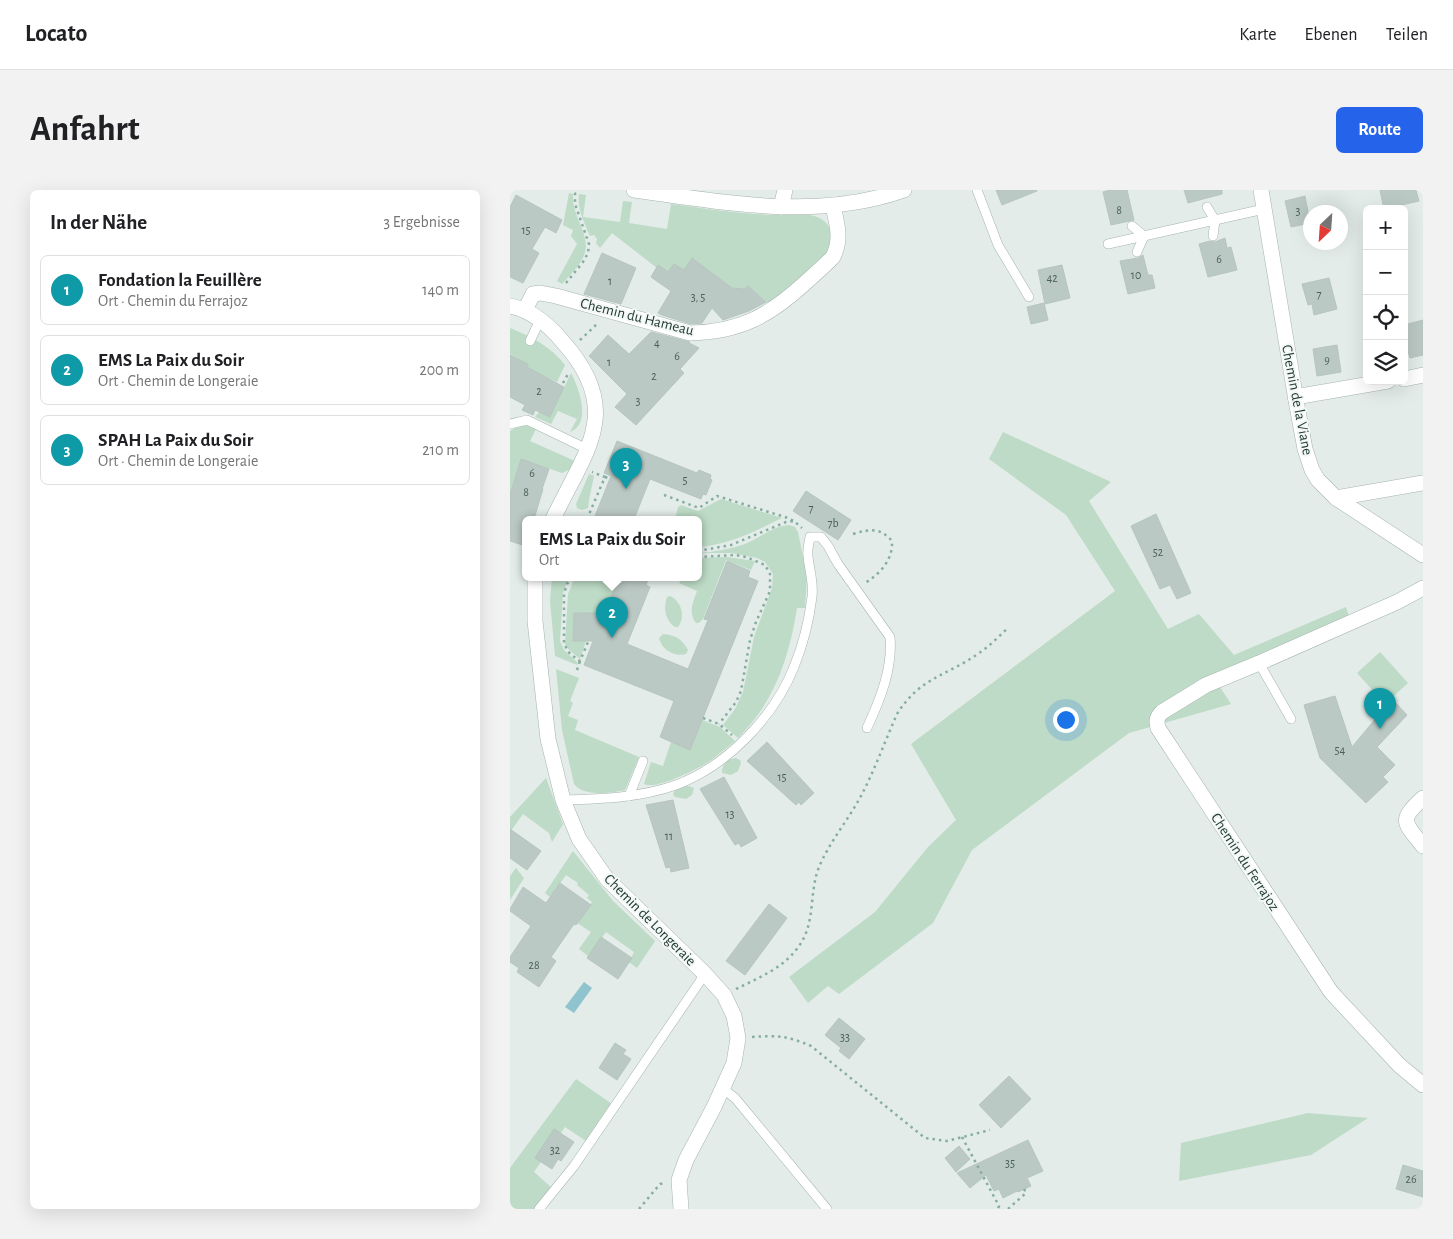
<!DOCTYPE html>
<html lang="de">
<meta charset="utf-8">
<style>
:root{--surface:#fff;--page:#f2f2f2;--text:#202124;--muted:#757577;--line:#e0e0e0;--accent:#2563eb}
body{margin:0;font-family:"Alegreya Sans",sans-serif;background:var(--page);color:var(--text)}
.controls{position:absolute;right:15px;top:15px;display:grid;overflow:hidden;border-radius:8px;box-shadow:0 5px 20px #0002}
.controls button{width:45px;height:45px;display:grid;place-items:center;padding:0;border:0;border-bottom:1px solid var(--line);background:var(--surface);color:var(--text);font:25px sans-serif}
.compass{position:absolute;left:793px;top:15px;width:45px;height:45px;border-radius:50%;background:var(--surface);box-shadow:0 5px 20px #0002;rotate:205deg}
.you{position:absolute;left:555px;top:529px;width:18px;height:18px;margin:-12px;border:4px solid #fff;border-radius:50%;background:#1a73e8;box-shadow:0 0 0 8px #1a73e833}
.badge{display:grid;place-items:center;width:32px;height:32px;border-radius:50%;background:var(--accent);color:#fff;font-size:16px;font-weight:700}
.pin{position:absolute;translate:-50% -41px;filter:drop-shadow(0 1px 2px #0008)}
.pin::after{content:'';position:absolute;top:26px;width:18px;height:15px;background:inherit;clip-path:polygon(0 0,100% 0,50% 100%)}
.popup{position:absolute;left:12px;top:326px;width:180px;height:65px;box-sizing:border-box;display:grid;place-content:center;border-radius:8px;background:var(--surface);filter:drop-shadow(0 1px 4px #0005);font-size:16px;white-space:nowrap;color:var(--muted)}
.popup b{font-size:19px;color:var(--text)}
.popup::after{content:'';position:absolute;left:50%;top:100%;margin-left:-10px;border:10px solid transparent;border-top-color:var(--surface)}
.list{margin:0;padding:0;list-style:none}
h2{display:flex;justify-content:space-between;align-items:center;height:65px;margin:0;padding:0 20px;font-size:21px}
h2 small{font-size:16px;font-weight:400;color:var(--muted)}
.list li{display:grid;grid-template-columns:32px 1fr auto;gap:15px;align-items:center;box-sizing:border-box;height:70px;margin:0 10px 10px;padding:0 10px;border:1px solid var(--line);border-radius:8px}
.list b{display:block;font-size:19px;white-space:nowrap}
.list p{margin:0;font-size:16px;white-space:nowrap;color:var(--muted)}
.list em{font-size:16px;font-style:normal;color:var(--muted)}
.icon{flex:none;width:28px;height:28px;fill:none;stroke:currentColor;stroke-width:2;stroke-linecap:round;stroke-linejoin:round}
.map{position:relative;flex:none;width:913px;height:1019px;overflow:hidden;border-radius:8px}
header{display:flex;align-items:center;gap:30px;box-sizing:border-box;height:70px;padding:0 25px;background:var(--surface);border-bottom:1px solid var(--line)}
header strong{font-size:24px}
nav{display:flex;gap:28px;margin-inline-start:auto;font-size:18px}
.intro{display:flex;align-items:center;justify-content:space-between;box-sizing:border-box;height:120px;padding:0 30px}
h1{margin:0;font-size:35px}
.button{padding:12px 22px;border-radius:8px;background:var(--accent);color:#fff;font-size:18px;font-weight:700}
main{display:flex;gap:30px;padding:0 30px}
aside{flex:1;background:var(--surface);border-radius:8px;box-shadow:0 5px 20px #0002}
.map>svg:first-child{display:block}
</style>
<header>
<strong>Locato</strong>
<nav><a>Karte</a><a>Ebenen</a><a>Teilen</a></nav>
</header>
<div class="intro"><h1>Anfahrt</h1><a class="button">Route</a></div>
<main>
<aside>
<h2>In der Nähe<small>3 Ergebnisse</small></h2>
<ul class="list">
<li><span class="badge" style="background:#0f9aa8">1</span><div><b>Fondation la Feuillère</b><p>Ort · Chemin du Ferrajoz</p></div><em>140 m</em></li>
<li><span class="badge" style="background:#0f9aa8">2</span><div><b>EMS La Paix du Soir</b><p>Ort · Chemin de Longeraie</p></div><em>200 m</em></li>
<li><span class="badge" style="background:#0f9aa8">3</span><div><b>SPAH La Paix du Soir</b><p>Ort · Chemin de Longeraie</p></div><em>210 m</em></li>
</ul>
</aside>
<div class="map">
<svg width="913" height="1019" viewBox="0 0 913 1019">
<rect width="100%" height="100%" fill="#e3ece8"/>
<g fill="#bddbc6">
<path d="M59,3L63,4C61,25 80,44 75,62C72,74 60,85 52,94L47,91L67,54L61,46L63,40L53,35Z"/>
<path d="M69,4L76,5L73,27L110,32L113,11L122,12L119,33L157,39L161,14C200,19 240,26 281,25C291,25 305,23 314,31C323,38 322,50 321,60L259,114L238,96L234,99L227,98L219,107L222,98L182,68L174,80L164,74L158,82L149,76L147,78L102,43L90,58L86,53L87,49L84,45L80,46C74,32 67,19 69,4Z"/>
<path d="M0,138C21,146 41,157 55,175L47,192L16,178L18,174L0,164Z"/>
<path d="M61,183C69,198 82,234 60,242L67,229L48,221L41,234L25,227L29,222L40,227Z"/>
<polygon points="14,235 26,239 20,251 65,271 61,279 52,283 11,269 0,305 0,241 6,237"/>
<polygon points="493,242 601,292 579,311 658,439 689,424 724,465 836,417 842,437 710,497 721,514 619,543 462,660 423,733 329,804 318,796 298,813 279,787 365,722 418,657 446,630 401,554 605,401 556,325 479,269"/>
<path d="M79,284L84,286C82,297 79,307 78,318L72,320L67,318L66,314Z"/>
<path d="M211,309L272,328C245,341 219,355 188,357V329H165L168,317L171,315L188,321Z"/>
<path d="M279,335L285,337L288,342L297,387L295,418H287C279,468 265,511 228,548L213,535L225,519L233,502L244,447L262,398L263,384L255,372L247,368L222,363H188C204,362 220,359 235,354C250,348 263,336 279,335Z"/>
<path d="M217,367L245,371L241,380L216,370L193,429L189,433H186C178,422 183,413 187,401L169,393L174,387H188V368Z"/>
<polygon points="42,387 59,387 53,403 50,451 54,460 68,473 67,475 45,466 40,411"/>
<polygon points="65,387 109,387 86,445 82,423 64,423 63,451 76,451 70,469 59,460 55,454 58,404"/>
<path d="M160,406C171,411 176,426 168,437H165C155,430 153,418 157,407Z"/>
<path d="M153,444C165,445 172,449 178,460L176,464C164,467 152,460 149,448Z"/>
<polygon points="870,462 898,493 875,514 847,483"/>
<path d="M46,479L69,488L60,511L63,513L58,526L68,530L65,540L129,567L115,600C102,603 73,607 64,594L52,540Z"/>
<path d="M192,530L210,537L225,551C216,558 207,566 197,573C185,580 146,600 134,594L141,572L153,576L161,552L180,560Z"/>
<path d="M226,568L230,570L231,573L228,581L221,585L212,583C212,573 217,569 226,568Z"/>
<polygon points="36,588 53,634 42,652 39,643 13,624 0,642 0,627"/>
<polygon points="176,595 184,598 182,605 176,609 165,607 163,604 166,599"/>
<polygon points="63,661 103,711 145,751 127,778 119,772 124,762 96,742 78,766 69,759 81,742 67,733 82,712 77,708 79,705 67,695 68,693 56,685 40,707 35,703"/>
<polygon points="6,678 14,688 0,710 0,686"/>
<polygon points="66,889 102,914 76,951 55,937 24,982 41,997 25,1019 0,1019 0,978"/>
<polygon points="798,923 858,928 801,965 669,991 671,953"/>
</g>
<polygon fill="#8fc3cd" points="74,792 82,798 64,823 55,817"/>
<g fill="#bbc9c4" stroke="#b6c5bf">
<polygon points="486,0 527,0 527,1 492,15"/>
<polygon points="600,0 617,0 624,30 601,35 593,2"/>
<polygon points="674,0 712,0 712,4 678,13"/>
<polygon points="870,0 906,0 909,11 874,19"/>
<polygon points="6,5 52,30 46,43 35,37 22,59 29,63 13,93 0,87 0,17"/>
<polygon points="795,6 800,33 781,37 775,11"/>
<polygon points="715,48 717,58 721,57 727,80 698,87 689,54 700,51 705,52"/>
<polygon points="92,63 126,78 111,114 74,104"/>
<polygon points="633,65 638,85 642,85 645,98 618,104 610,71 628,68"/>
<polygon points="182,68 222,98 234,99 238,96 256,112 239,121 213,130 202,118 192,133 181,134 152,125 148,123 161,101 141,87 148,75 158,82 164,74 174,80"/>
<polygon points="552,75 560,108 535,114 528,80"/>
<polygon points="819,88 827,119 804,125 802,114 798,115 792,94"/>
<polygon points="534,113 538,130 521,134 517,117"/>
<polygon points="913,130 913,165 900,168 894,147 894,135"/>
<polygon points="141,142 180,152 179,153 189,158 170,179 174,183 126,235 105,217 117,204 79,166 98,145 119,164"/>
<polygon points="827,155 831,182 807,186 803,159"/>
<polygon points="0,165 18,174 17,177 54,197 40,227 25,220 23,225 12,220 15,215 0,207"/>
<polygon points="107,251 187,283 189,280 201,285 200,289 202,290 196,305 193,304 191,309 140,289 124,329 92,329 85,326 101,286 94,283"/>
<polygon points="11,269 39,279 32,299 33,299 24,329 16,329 16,356 0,351 0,305"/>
<polygon points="296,301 341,330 328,350 283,321"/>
<polygon points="646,324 681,403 667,409 660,395 650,399 621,336"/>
<polygon points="217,371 240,381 238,387 248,391 180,560 150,547 164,511 74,475 83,451 63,451 64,423 95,423 109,387 139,387 136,395 140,397 117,454 178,479 198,430 194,429"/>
<polygon points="825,506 842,557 882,509 897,525 867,557 885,575 873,587 878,592 856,613 810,568 794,515"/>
<polygon points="257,552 304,603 291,615 289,612 286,615 237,571"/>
<polygon points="214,587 247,648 231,657 229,653 225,655 190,599"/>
<polygon points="163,610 179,678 161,682 160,677 156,678 136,615"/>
<polygon points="0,639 31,661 17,680 0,668"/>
<polygon points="50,693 81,715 66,735 64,734 41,767 46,771 29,797 7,782 9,778 0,772 0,767 21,736 0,721 0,719 13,697 36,713"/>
<polygon points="259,714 277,728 235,785 216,771"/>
<polygon points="91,747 122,768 108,789 77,768"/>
<polygon points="329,828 355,849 339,869 329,861 331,858 315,845"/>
<polygon points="105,853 116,860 113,864 121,869 107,890 89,878"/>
<polygon points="499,886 521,909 491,938 469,915"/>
<polygon points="44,939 64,952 51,971 48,969 42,979 25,968"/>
<polygon points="518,950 533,981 517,988 521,996 508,1002 507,1001 493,1008 489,999 484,1001 476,985 460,998 447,983"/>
<polygon points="449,956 460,969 446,982 435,968"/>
<polygon points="893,975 913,981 913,1007 886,999"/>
</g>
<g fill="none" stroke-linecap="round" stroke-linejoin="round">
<g stroke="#a6b4af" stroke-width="10">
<g id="lane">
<polyline points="467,0 488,55 519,107"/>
<polyline points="697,17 705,30 703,46"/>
<polyline points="622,36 634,46 627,62"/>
<polyline points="598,54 754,19"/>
<polyline points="20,151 30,130"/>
<polyline points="0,234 17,230 77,259"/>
<polyline points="749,473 781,529"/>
<polyline points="119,606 133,571"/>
<path d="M53,610C91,609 129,608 166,595C217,576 264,527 284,477C293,455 299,431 302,407C304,393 299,379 298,366C297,359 299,353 300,347H311L318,356L328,374L380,447C383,478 370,510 357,538"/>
<polyline points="212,898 225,908 317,1019"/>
<polyline points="29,1019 64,976 195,784"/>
</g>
</g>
<g stroke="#a6b4af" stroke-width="16">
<g id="street">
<path d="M124,0C213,12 306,31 394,0"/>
<polyline points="751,0 787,216 795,259 802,280 808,290 826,308 913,365"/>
<polyline points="271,17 275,0"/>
<path d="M0,116C22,120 39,135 53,152C115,221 75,261 43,329"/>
<path d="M15,120L23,104L30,103L46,106L180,143C230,142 259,126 295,93C304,85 314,76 323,67C332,49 327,34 323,16"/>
<polyline points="894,189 913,185"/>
<polyline points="785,207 878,191"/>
<polyline points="826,308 913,293"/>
<polyline points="25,387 25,431 38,549 53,610 69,649 97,689 195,784 214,805 224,826 228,848 224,873 204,917 176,970 169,990 171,1019"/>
<path d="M913,398L887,412L749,473L696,495L652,522C647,527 646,530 648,538L821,802L889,875L913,895"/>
<path d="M913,608C888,631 894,632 913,656"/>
</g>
</g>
<g stroke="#86ada1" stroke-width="2.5" stroke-dasharray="2.5 4" stroke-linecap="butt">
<polyline points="56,93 73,72 78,63 79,54 65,14 65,3 62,0"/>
<polyline points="70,150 85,136 87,132"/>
<polyline points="53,193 58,184"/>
<polyline points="95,287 100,289"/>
<polyline points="154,305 189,318 207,306 275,327 284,331"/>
<polyline points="77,329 95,287 82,282"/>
<path d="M343,344C359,339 370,337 382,351C383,370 370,384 355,393"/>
<polyline points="188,361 221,355 276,332 284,331 292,338"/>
<polyline points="188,367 225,365 236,367 255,375 260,384 260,401 246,432 240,450 231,501 226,512 209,534"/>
<polyline points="62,387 57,394 54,404 54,454 60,464 70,471 78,452"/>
<polyline points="67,480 70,471"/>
<polyline points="193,528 209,534 222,545"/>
<path d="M226,799C248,788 271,779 286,760C307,735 298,705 309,677C320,651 339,629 352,604C365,579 375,551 387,524C410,487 437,486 469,463C480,456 489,446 498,438"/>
<path d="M242,847C267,845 278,846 301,856L415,948L437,951L480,940"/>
<polyline points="452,947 489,1016 488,1019"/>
<polyline points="129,1019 150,994 155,993"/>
<polyline points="498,1019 516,1003 514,999"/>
</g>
<use href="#lane" stroke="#fff" stroke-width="9"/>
<use href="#street" stroke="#fff" stroke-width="15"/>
</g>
<g text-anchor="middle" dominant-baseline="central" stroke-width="4" stroke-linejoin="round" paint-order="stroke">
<g font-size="12" fill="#4a5f59">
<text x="609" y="20">8</text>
<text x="788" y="21">3</text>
<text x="16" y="40">15</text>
<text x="709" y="69">6</text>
<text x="626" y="85">10</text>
<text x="542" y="88">42</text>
<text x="100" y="91">1</text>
<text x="809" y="104">7</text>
<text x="188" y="107">3, 5</text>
<text x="147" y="153">4</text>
<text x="167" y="166">6</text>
<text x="817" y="170">9</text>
<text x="99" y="172">1</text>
<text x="144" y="186">2</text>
<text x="29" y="201">2</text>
<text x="128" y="211">3</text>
<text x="22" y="283">6</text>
<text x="175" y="290">5</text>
<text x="16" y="302">8</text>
<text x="301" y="318">7</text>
<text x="323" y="333">7b</text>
<text x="648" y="362">52</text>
<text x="830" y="560">54</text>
<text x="272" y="587">15</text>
<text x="220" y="624">13</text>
<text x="159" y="646">11</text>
<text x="24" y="775">28</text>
<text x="335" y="847">33</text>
<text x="45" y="960">32</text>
<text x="500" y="973">35</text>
<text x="901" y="989">26</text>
</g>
<g font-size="15" fill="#243c35" stroke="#f3f8f6">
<text transform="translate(127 127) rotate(14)">Chemin du Hameau</text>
<text transform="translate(787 210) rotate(79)">Chemin de la Viane</text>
<text transform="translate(735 672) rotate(57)">Chemin du Ferrajoz</text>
<text transform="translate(140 730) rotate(45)">Chemin de Longeraie</text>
</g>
</g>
</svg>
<div class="controls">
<button>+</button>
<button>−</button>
<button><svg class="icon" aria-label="locate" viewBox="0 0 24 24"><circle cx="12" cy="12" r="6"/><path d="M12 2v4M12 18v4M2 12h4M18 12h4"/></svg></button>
<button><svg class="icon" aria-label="layers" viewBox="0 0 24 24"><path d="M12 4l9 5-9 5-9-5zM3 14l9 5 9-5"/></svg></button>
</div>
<svg class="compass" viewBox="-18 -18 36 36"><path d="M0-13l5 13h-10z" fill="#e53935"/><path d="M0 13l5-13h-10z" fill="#757577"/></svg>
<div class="you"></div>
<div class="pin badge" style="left:870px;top:539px;background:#0f9aa8">1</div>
<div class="pin badge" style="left:102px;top:448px;background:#0f9aa8">2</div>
<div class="popup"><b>EMS La Paix du Soir</b>Ort</div>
<div class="pin badge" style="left:116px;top:299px;background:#0f9aa8">3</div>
</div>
</main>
